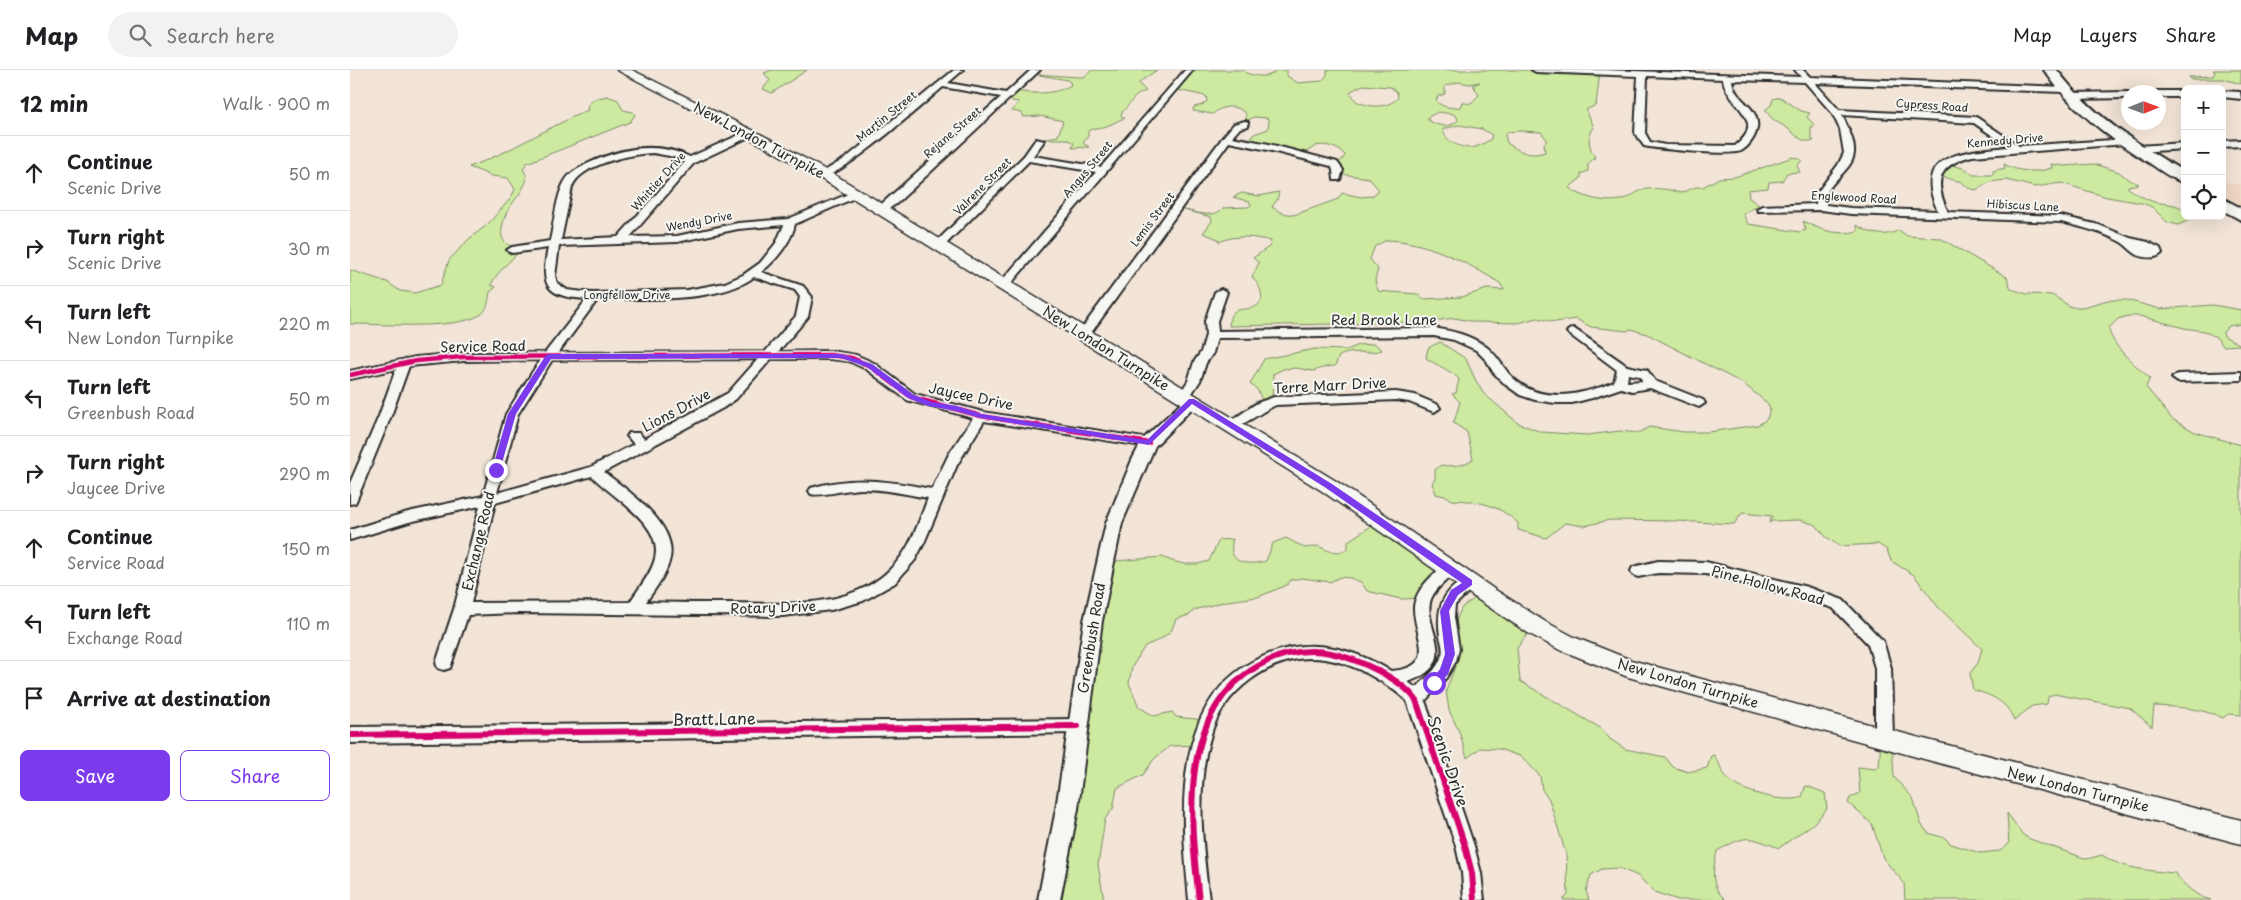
<!DOCTYPE html>
<meta charset="utf-8">
<style>
:root{--surface:#fff;--page:#f2f2f2;--text:#202124;--muted:#757577;--line:#e0e0e0;--accent:#7c3aed}
body{margin:0;font-family:"Playpen Sans",sans-serif;background:var(--page);color:var(--text)}
.controls{position:absolute;right:15px;top:15px;display:grid;overflow:hidden;border-radius:8px;box-shadow:0 5px 20px #0002}
.controls button{width:45px;height:45px;display:grid;place-items:center;padding:0;border:0;border-bottom:1px solid var(--line);background:var(--surface);color:var(--text);font:25px sans-serif}
.compass{position:absolute;left:1771px;top:15px;width:45px;height:45px;border-radius:50%;background:var(--surface);box-shadow:0 5px 20px #0002;rotate:89deg}
.stop{position:absolute;width:15px;height:15px;margin:-11px;border:4px solid #7c3aed;border-radius:50%;background:#fff}
.stop.end{background:#7c3aed;border-color:#fff;box-shadow:0 1px 5px #0008}
.list{margin:0;padding:0;list-style:none}
h2{display:flex;justify-content:space-between;align-items:center;height:65px;margin:0;padding:0 20px;font-size:21px}
h2 small{font-size:16px;font-weight:400;color:var(--muted)}
.list li{display:grid;grid-template-columns:32px 1fr auto;gap:15px;align-items:center;box-sizing:border-box;height:75px;padding:0 20px;border-top:1px solid var(--line)}
.list b{display:block;font-size:19px;white-space:nowrap}
.list p{margin:0;font-size:16px;white-space:nowrap;color:var(--muted)}
.list em{font-size:16px;font-style:normal;color:var(--muted)}
.actions{display:flex;gap:10px;padding:15px 20px}
.actions a{flex:1;padding:11px 0;border:1px solid var(--accent);border-radius:8px;text-align:center;font-size:18px;color:var(--accent)}
.actions .main{background:var(--accent);color:#fff}
.icon{flex:none;width:28px;height:28px;fill:none;stroke:currentColor;stroke-width:2;stroke-linecap:round;stroke-linejoin:round}
.map{position:relative;flex:none;width:1891px;height:830px;overflow:hidden}
header{display:flex;align-items:center;gap:30px;box-sizing:border-box;height:70px;padding:0 25px;background:var(--surface);border-bottom:1px solid var(--line)}
header strong{font-size:24px}
nav{display:flex;gap:28px;margin-inline-start:auto;font-size:18px}
.search{width:350px;height:45px;background:var(--page);display:flex;align-items:center;gap:12px;box-sizing:border-box;padding:0 18px;border-radius:28px;color:var(--muted);font-size:19px}
main{display:flex}
aside{flex:1;background:var(--surface)}
.map>svg:first-child{display:block}
</style>
<header>
<strong>Map</strong>
<div class="search"><svg class="icon" aria-label="search" viewBox="0 0 24 24"><circle cx="10" cy="10" r="6"/><path d="M15 15l6 6"/></svg>Search here</div>
<nav><a>Map</a><a>Layers</a><a>Share</a></nav>
</header>
<main>
<aside>
<h2>12 min<small>Walk · 900 m</small></h2>
<ul class="list">
<li><svg class="icon" aria-label="ahead" viewBox="0 0 24 24"><path d="M12 20V5M6 11l6-6 6 6"/></svg><div><b>Continue</b><p>Scenic Drive</p></div><em>50 m</em></li>
<li><svg class="icon" aria-label="right" viewBox="0 0 24 24"><path d="M7 20v-9h11M14 6l5 5-5 5"/></svg><div><b>Turn right</b><p>Scenic Drive</p></div><em>30 m</em></li>
<li><svg class="icon" aria-label="left" viewBox="0 0 24 24"><path d="M17 20v-9H6M10 6l-5 5 5 5"/></svg><div><b>Turn left</b><p>New London Turnpike</p></div><em>220 m</em></li>
<li><svg class="icon" aria-label="left" viewBox="0 0 24 24"><path d="M17 20v-9H6M10 6l-5 5 5 5"/></svg><div><b>Turn left</b><p>Greenbush Road</p></div><em>50 m</em></li>
<li><svg class="icon" aria-label="right" viewBox="0 0 24 24"><path d="M7 20v-9h11M14 6l5 5-5 5"/></svg><div><b>Turn right</b><p>Jaycee Drive</p></div><em>290 m</em></li>
<li><svg class="icon" aria-label="ahead" viewBox="0 0 24 24"><path d="M12 20V5M6 11l6-6 6 6"/></svg><div><b>Continue</b><p>Service Road</p></div><em>150 m</em></li>
<li><svg class="icon" aria-label="left" viewBox="0 0 24 24"><path d="M17 20v-9H6M10 6l-5 5 5 5"/></svg><div><b>Turn left</b><p>Exchange Road</p></div><em>110 m</em></li>
<li><svg class="icon" aria-label="arrive" viewBox="0 0 24 24"><path d="M6 21V4h12l-3 4 3 4H6"/></svg><div><b>Arrive at destination</b></div></li>
</ul>
<div class="actions"><a class="main">Save</a><a>Share</a></div>
</aside>
<div class="map">
<svg width="1891" height="830" viewBox="0 0 1891 830">
<rect width="100%" height="100%" fill="#f2e4d7"/>
<filter id="ink" filterUnits="userSpaceOnUse"><feTurbulence type="fractalNoise" baseFrequency=".02" numOctaves="2"/><feDisplacementMap in="SourceGraphic" scale="10" xChannelSelector="R" yChannelSelector="G"/><feConvolveMatrix kernelMatrix="1 2 1 2 8 2 1 2 1" color-interpolation-filters="sRGB"/></filter>
<g filter="url(#ink)">
<polygon fill="#efd8c4" points="1872,109 1880,114 1891,114 1891,137 1881,137 1872,132"/>
<g fill="#cdeaa0" stroke="#7c8a66" fill-rule="evenodd">
<polygon points="422,0 457,0 422,23 413,19 420,10 414,3"/>
<path d="M742,0H807L791,11L789,14L796,21C782,25 781,35 771,43L772,47L775,48C768,50 765,53 759,55C752,58 745,57 738,61V66L733,73L739,77L722,78L724,73L716,69H693L708,66L713,51L690,46L674,47L672,43L662,41L669,32L655,30L665,21C684,24 704,25 721,15L720,12L717,10L684,4L728,7H734Z"/>
<path d="M840,0H894L896,3C905,6 920,9 926,0H937V6L948,13L972,11L977,5V0H1285L1287,3L1250,2L1246,35L1236,40L1244,57C1237,68 1238,75 1245,87L1238,94V101L1231,104V108L1219,118C1233,128 1257,134 1275,129C1281,127 1286,122 1292,120C1304,117 1319,119 1330,123L1346,117H1353L1369,108L1385,107L1443,87L1452,90L1447,96L1450,102L1437,103L1432,111L1419,112L1418,118L1398,120L1399,128L1409,135L1393,144L1398,154L1450,162L1456,160L1453,151C1470,160 1488,166 1508,161L1507,155C1520,164 1535,168 1549,160L1557,166L1590,168L1657,207L1661,219L1677,224L1702,225L1721,237H1733L1758,230H1777L1810,239L1863,235L1891,240V254L1879,256L1873,262L1874,266L1891,275L1873,276L1866,267L1854,261L1834,258L1790,246H1778L1768,249L1759,258C1760,275 1787,297 1800,308L1796,317L1822,349L1845,362L1891,375V645L1878,644L1873,648C1851,638 1828,637 1804,636L1802,657L1780,638L1704,624L1698,627L1697,634L1682,636L1664,651C1658,632 1642,625 1623,620L1620,603L1628,593L1632,579L1588,537L1564,505L1541,491L1537,480L1528,474L1489,476L1475,466L1466,455L1450,450L1422,451L1419,453L1422,446L1392,443L1384,454L1327,451L1260,450L1234,456L1215,453L1196,468L1168,460V453C1147,434 1129,431 1102,430L1098,427L1086,424L1082,413L1085,409V400L1091,395C1103,397 1113,396 1123,389L1117,362L1102,352H1104L1110,332L1102,324L1106,323L1109,309C1099,299 1087,296 1076,288L1078,278L1090,272L1116,289L1125,309L1133,323L1168,353L1191,362L1237,365L1270,361L1288,363L1299,357L1334,362H1358L1408,355L1417,349L1420,339L1417,333L1394,314L1297,264L1281,259L1277,261L1241,257L1226,249L1205,252L1187,248L1168,253L1125,252L1105,248L1083,251L1038,253L879,256C880,251 879,245 884,242C889,238 898,240 904,237C918,232 910,215 902,207L909,193L903,188L920,176L921,171C904,167 886,164 869,172L868,169L853,163L862,151L861,147L827,138C841,141 864,150 873,138L898,137L901,135L900,132L883,127L892,123L909,126L929,122L927,130L922,137L932,143L944,145L988,129L992,123L1011,127L1022,126L1029,120L1019,108L984,103V95L992,90L995,85C989,78 976,73 966,76C961,78 957,83 952,85L898,71L904,64L918,59L919,51L917,48L904,47L896,51V44C887,34 872,35 863,44L843,41L844,37L852,35L857,31L856,26L823,19ZM1109,12L1119,14L1130,12L1123,15L1129,25C1122,31 1123,36 1112,32L1110,37C1101,38 1093,38 1086,31L1088,26L1095,24V16ZM1013,15L1040,17L1047,22L1048,28C1037,38 1022,38 1008,32C1003,30 1005,26 1000,23L1001,21ZM1088,42L1103,44L1107,47L1108,50C1100,59 1087,56 1078,50V47ZM1109,55L1132,59L1142,65L1140,70C1134,73 1128,77 1121,78C1110,78 1094,71 1093,59ZM1170,61L1191,62L1197,70L1194,74L1195,82C1179,87 1171,82 1157,73L1155,65L1157,62ZM1037,170C1077,171 1116,192 1150,213L1154,220L1137,219L1112,227L1074,229L1067,224L1028,221L1025,210L1028,199L1020,189L1025,176Z"/>
<polygon points="1863,0 1891,0 1891,14 1873,9 1840,9 1838,7 1863,6 1865,2"/>
<path d="M257,26L268,30L273,40L283,42L285,45L280,52L177,93L173,99C176,104 178,108 175,114C167,132 155,136 152,159C150,173 158,175 170,179V181C160,191 147,202 141,215L146,217L140,222C138,231 139,239 130,245C105,260 31,254 0,254V200L37,212L50,221L65,223L91,215L99,190L119,169L137,155L161,128L165,119L158,108L142,106L119,97C161,82 198,57 238,40L237,36L244,29Z"/>
<path d="M1430,27L1451,41L1460,43L1457,47L1465,56L1461,57V67L1464,71C1450,73 1447,65 1437,58C1425,50 1425,53 1415,40L1421,35L1423,29Z"/>
<path d="M1595,93L1616,99L1623,105H1643V101L1655,98L1654,94C1667,102 1687,103 1702,98L1701,94L1713,96L1744,94L1769,102L1779,110L1789,114L1778,116V118C1785,123 1795,129 1804,132C1816,135 1825,132 1835,141V146L1845,148L1828,155L1817,152L1802,137L1792,133L1757,127L1711,113L1685,117L1656,110L1640,112L1626,120L1618,118L1612,112L1588,106Z"/>
<path d="M1025,274L1032,280C1017,285 1004,279 989,286L985,296L976,297L963,301L946,298L933,299L923,304L922,331L914,334L907,319L900,314L914,289L965,279L997,280L1008,275Z"/>
<path d="M1029,451L1097,496L1075,528L1051,529L1017,521L1011,512L1000,508L990,507L980,512L952,508L941,510L937,515L908,527L877,531L844,540L840,545L826,549L821,561L811,569L795,576L782,597L779,613L789,637L804,646L822,642L826,647L855,650L850,675L820,676L804,689L793,705L767,718L763,739L755,749L748,795L754,830H702L755,492L812,487L822,491L834,494H848L859,491L869,470L883,469C882,472 881,478 882,482C885,496 905,494 916,491L923,473L936,468L955,478L968,476L979,481L989,482L998,479V471Z"/>
<path d="M1133,523L1191,559L1178,563L1167,578L1170,611L1252,659L1260,669L1275,679L1315,687L1323,697L1338,702L1357,698L1361,686L1364,685C1369,692 1372,703 1378,709C1390,722 1436,734 1452,727L1455,717L1457,716L1475,723L1477,739L1463,754L1429,778C1397,766 1398,764 1367,781C1363,800 1359,816 1376,830H1328L1304,822L1288,806L1269,798L1252,799L1241,805L1236,821L1239,830H1213L1218,825L1216,784L1199,729L1192,720L1190,706L1172,687L1149,679L1130,678L1117,688L1110,664L1099,640L1096,621L1106,594L1108,574L1106,551L1112,537Z"/>
<path d="M1531,671L1542,674L1544,707L1563,728L1571,754L1578,763L1595,768L1601,774L1630,783L1650,781L1659,774L1657,743L1673,765L1680,769L1737,789L1752,785C1771,799 1802,801 1825,803C1835,816 1845,826 1861,830H1555L1554,813L1533,788L1522,754L1498,733L1500,728L1510,723L1508,697L1525,699L1529,696Z"/>
</g>
<g fill="none" stroke-linecap="round" stroke-linejoin="round">
<g stroke="#2b2b2b" stroke-width="4">
<g id="minor">
<path d="M604,0H613L598,13L656,23L681,0H690L546,134L535,141H527L526,139L651,27L593,17C575,32 488,110 471,107V103L496,88Z"/>
<polygon points="835,0 843,0 658,217 650,217 648,215 746,102 679,91 593,177 585,177 585,173 674,86 686,69 694,71 683,86 751,97"/>
<path d="M1182,0H1255L1451,7L1445,0H1453L1460,7L1717,17L1718,19L1714,22L1465,13L1489,40L1626,47L1669,76L1779,69L1781,71L1776,74L1622,86C1588,95 1583,111 1598,142L1711,146L1749,155L1780,168L1798,172L1810,178L1812,183C1806,189 1798,188 1790,186C1782,183 1778,176 1771,172C1752,162 1732,157 1711,152L1501,144L1471,140L1408,141L1407,139L1412,136L1466,134L1467,123L1488,95L1494,83L1490,59L1482,43L1455,12L1382,10C1384,30 1405,34 1407,52C1409,62 1400,76 1391,81C1380,86 1308,79 1294,76L1285,63L1288,6L1186,2ZM1297,6L1373,9C1377,37 1419,49 1385,76L1315,75L1300,72L1295,63ZM1492,45L1624,53L1659,77C1617,81 1560,83 1588,141L1501,138L1476,135C1472,112 1502,104 1504,83C1505,71 1497,56 1492,45Z"/>
<polygon points="1808,21 1835,21 1835,27 1808,27 1808,22 1805,22"/>
<polygon points="1872,21 1890,22 1891,29 1872,27"/>
<polygon points="1778,22 1778,28 1720,29 1716,26 1720,23"/>
<polygon points="895,51 898,52 898,56 890,58 882,67 919,74 987,92 993,100 990,110 984,110 983,100 981,96 918,80 879,72 738,267 730,267 728,264 730,261 873,67 884,54"/>
<path d="M398,61L401,62V66L344,93L280,167L327,166L388,153L438,149L503,122H509V126L445,154C442,171 425,192 411,202L453,216L462,227L458,247L428,282L480,281L506,285L524,293L565,324L633,342L799,369L806,373L799,377L634,351L607,395L574,473L565,490L545,513L513,531L481,540L433,546L168,543L118,545L100,598L94,600L88,598L86,593L104,539L130,436L59,452L0,470V460L58,442L133,426L156,344L190,290L113,291L59,296L41,346L7,429L5,433L0,434V413L29,346L46,299L0,309V301L66,287L113,283H195L237,229C196,227 190,216 198,178L162,183L157,180L162,177L200,171C204,154 206,126 215,111C220,102 230,98 239,93C271,78 307,71 340,87ZM303,83L325,87L335,92L268,167L211,170L222,117C230,94 281,84 303,83ZM434,155L426,173L410,193L393,205L375,213L337,220L242,223L217,220L207,213L205,206L209,176L327,172L388,159ZM404,207L445,220L450,227L446,246L415,282L208,283L248,229C292,228 368,234 404,207ZM408,289L378,323L294,369L289,363H279L277,366L284,374L241,397L147,423L168,344L202,290ZM421,289H480L499,291L516,299L557,330L623,348L599,384L582,419C540,411 503,405 461,418L459,421L461,424C470,427 498,419 512,419C534,419 556,424 578,428C569,451 562,475 546,493C507,540 435,534 381,533C352,533 324,533 296,532C305,519 317,504 320,488C327,454 277,420 254,402L373,338L386,329ZM242,406C262,428 317,455 304,492C299,507 288,519 280,532L121,533L145,433Z"/>
<polygon points="1891,70 1891,76 1872,77 1872,71"/>
<polygon points="1835,73 1835,79 1787,82 1782,79 1787,76"/>
<path d="M871,219L877,222L867,251L868,261L1084,258C1102,261 1120,265 1135,276C1147,284 1152,297 1162,307C1191,335 1232,325 1264,312L1267,300L1219,264L1217,262L1219,260L1223,258L1277,296L1297,300L1305,311L1353,330L1355,333L1349,337L1300,318L1282,321L1271,318L1242,328L1222,333H1205L1185,330L1170,325L1156,315L1143,302L1137,291L1126,280L1104,270L1084,266L867,268L863,283L856,293L850,311L838,329H830L828,326L838,311L844,292L851,282L856,265L855,251L865,222ZM1278,304L1289,306L1293,311L1277,312Z"/>
<polygon points="1891,302 1891,310 1828,312 1822,308 1828,304"/>
<path d="M1046,322L1065,325L1088,335L1090,338L1084,342L1059,332L1046,330L926,335C913,340 888,361 876,358L875,355L907,333L924,327Z"/>
<polygon points="1308,491 1356,492 1457,517 1493,530 1533,571 1541,598 1543,668 1540,673 1534,676 1528,673 1525,668 1525,598 1518,574 1483,538 1455,529 1356,504 1308,503 1288,507 1283,505 1281,501 1283,497"/>
<path d="M1099,493L1104,495L1106,499C1100,510 1086,516 1081,529C1071,558 1114,592 1058,612L1066,618C1076,608 1088,599 1092,585C1094,578 1091,572 1090,566C1087,544 1089,528 1107,514C1113,509 1117,506 1124,509L1127,513L1105,535L1104,547L1109,579L1106,591L1096,608L1075,631L1124,776L1131,803L1134,830H1114L1112,803L1106,776L1057,631C1048,622 1038,616 1027,609C983,583 942,579 900,610C880,625 866,644 860,668C845,719 853,778 859,830H839C831,744 819,622 919,584C963,567 1001,578 1041,601C1091,597 1063,565 1064,537C1065,525 1073,515 1081,507C1086,502 1092,496 1099,493Z"/>
<polygon points="728,649 734,651 736,656 734,661 728,663 0,673 0,657"/>
</g>
</g>
<g stroke="#2b2b2b" stroke-width="4">
<polygon id="tertiary" points="842,326 847,328 849,331 805,376 772,453 752,551 728,739 710,830 688,830 706,739 734,551 756,453 782,390 793,369 837,328"/>
</g>
<g stroke="#2b2b2b" stroke-width="3">
<polygon id="secondary" points="267,0 282,0 422,70 490,108 986,411 1144,519 1194,551 1224,567 1281,590 1574,669 1891,750 1891,774 1574,689 1278,607 1208,579 1178,563 1130,531 972,421 480,114 414,76"/>
</g>
<g stroke="#2b2b2b" stroke-width="4">
<g id="primary">
<path d="M1694,0H1707C1741,45 1787,74 1835,102V113C1823,110 1811,101 1801,94C1760,69 1722,40 1694,0Z"/>
<polygon points="1872,128 1891,138 1891,150 1872,140"/>
</g>
</g>
<use href="#minor" fill="#f6f6f2" fill-rule="evenodd"/>
<use href="#tertiary" fill="#f6f6f2" fill-rule="evenodd"/>
<use href="#secondary" fill="#f6f6f2" fill-rule="evenodd"/>
<use href="#primary" fill="#f6f6f2" fill-rule="evenodd"/>
<g stroke="#f6f6f2" stroke-width="8">
<polyline id="cycleway-far1" points="0,305 66,291 113,287 480,285 502,288 520,296 561,327 631,346 799,373"/>
</g>
<g stroke="#f6f6f2" stroke-width="9">
<g id="cycleway">
<polyline points="0,665 728,656"/>
<path d="M849,830C840,751 827,642 908,596C931,583 955,578 981,583C1007,589 1051,608 1066,630L1115,776L1122,803L1124,830"/>
</g>
</g>
<use href="#cycleway-far1" stroke="#d6006c" stroke-width="4.5"/>
<use href="#cycleway" stroke="#d6006c" stroke-width="6"/>
</g>
</g>
<polygon fill="#7c3aed" points="199,284 491,284 522,294 564,325 582,332 607,336 631,344 797,370 839,329 844,329 982,414 1122,510 1122,515 1108,525 1099,541 1105,584 1098,604 1088,616 1081,616 1080,613 1090,599 1095,584 1090,541 1101,520 1112,513 976,418 842,334 799,375 631,348 606,341 578,336 558,328 517,297 491,288 201,289 166,344 150,400 143,401 142,400 158,344 196,285"/>
<g text-anchor="middle" dominant-baseline="central" stroke-width="4" stroke-linejoin="round" paint-order="stroke">
<g font-size="11" fill="#2b2b2b" stroke="#f6f6f2">
<text transform="translate(1582 35) rotate(4)">Cypress Road</text>
<text transform="translate(536 46) rotate(-39)">Martin Street</text>
<text transform="translate(602 62) rotate(-41)">Rejane Street</text>
<text transform="translate(1655 70) rotate(-5)">Kennedy Drive</text>
<text transform="translate(737 99) rotate(-50)">Angus Street</text>
<text transform="translate(308 111) rotate(-48)">Whittier Drive</text>
<text transform="translate(632 116) rotate(-45)">Valrene Street</text>
<text transform="translate(1504 127) rotate(3)">Englewood Road</text>
<text transform="translate(1673 135) rotate(3)">Hibiscus Lane</text>
<text transform="translate(802 149) rotate(-53)">Lemis Street</text>
<text transform="translate(349 151) rotate(-11)">Wendy Drive</text>
<text x="277" y="224">Longfellow Drive</text>
</g>
<g font-size="14" fill="#2b2b2b" stroke="#f6f6f2">
<text transform="translate(409 70) rotate(28)">New London Turnpike</text>
<text x="1034" y="249">Red Brook Lane</text>
<text transform="translate(133 276) rotate(-1)">Service Road</text>
<text transform="translate(756 278) rotate(32)">New London Turnpike</text>
<text transform="translate(980 315) rotate(-3)">Terre Marr Drive</text>
<text transform="translate(621 326) rotate(12)">Jaycee Drive</text>
<text transform="translate(326 340) rotate(-28)">Lions Drive</text>
<text transform="translate(128 471) rotate(-77)">Exchange Road</text>
<text transform="translate(1418 515) rotate(15)">Pine Hollow Road</text>
<text transform="translate(423 537) rotate(-2)">Rotary Drive</text>
<text transform="translate(741 568) rotate(-81)">Greenbush Road</text>
<text transform="translate(1338 613) rotate(16)">New London Turnpike</text>
<text transform="translate(1728 719) rotate(14)">New London Turnpike</text>
</g>
<g font-size="16" fill="#2b2b2b" stroke="#f6f6f2">
<text transform="translate(364 648) rotate(-1)">Bratt Lane</text>
<text transform="translate(1099 691) rotate(71)">Scenic Drive</text>
</g>
</g>
</svg>
<div class="controls">
<button>+</button>
<button>−</button>
<button><svg class="icon" aria-label="locate" viewBox="0 0 24 24"><circle cx="12" cy="12" r="6"/><path d="M12 2v4M12 18v4M2 12h4M18 12h4"/></svg></button>
</div>
<svg class="compass" viewBox="-18 -18 36 36"><path d="M0-13l5 13h-10z" fill="#e53935"/><path d="M0 13l5-13h-10z" fill="#757577"/></svg>
<div class="stop" style="left:1084px;top:613px"></div>
<div class="stop end" style="left:146px;top:400px"></div>
</div>
</main>
